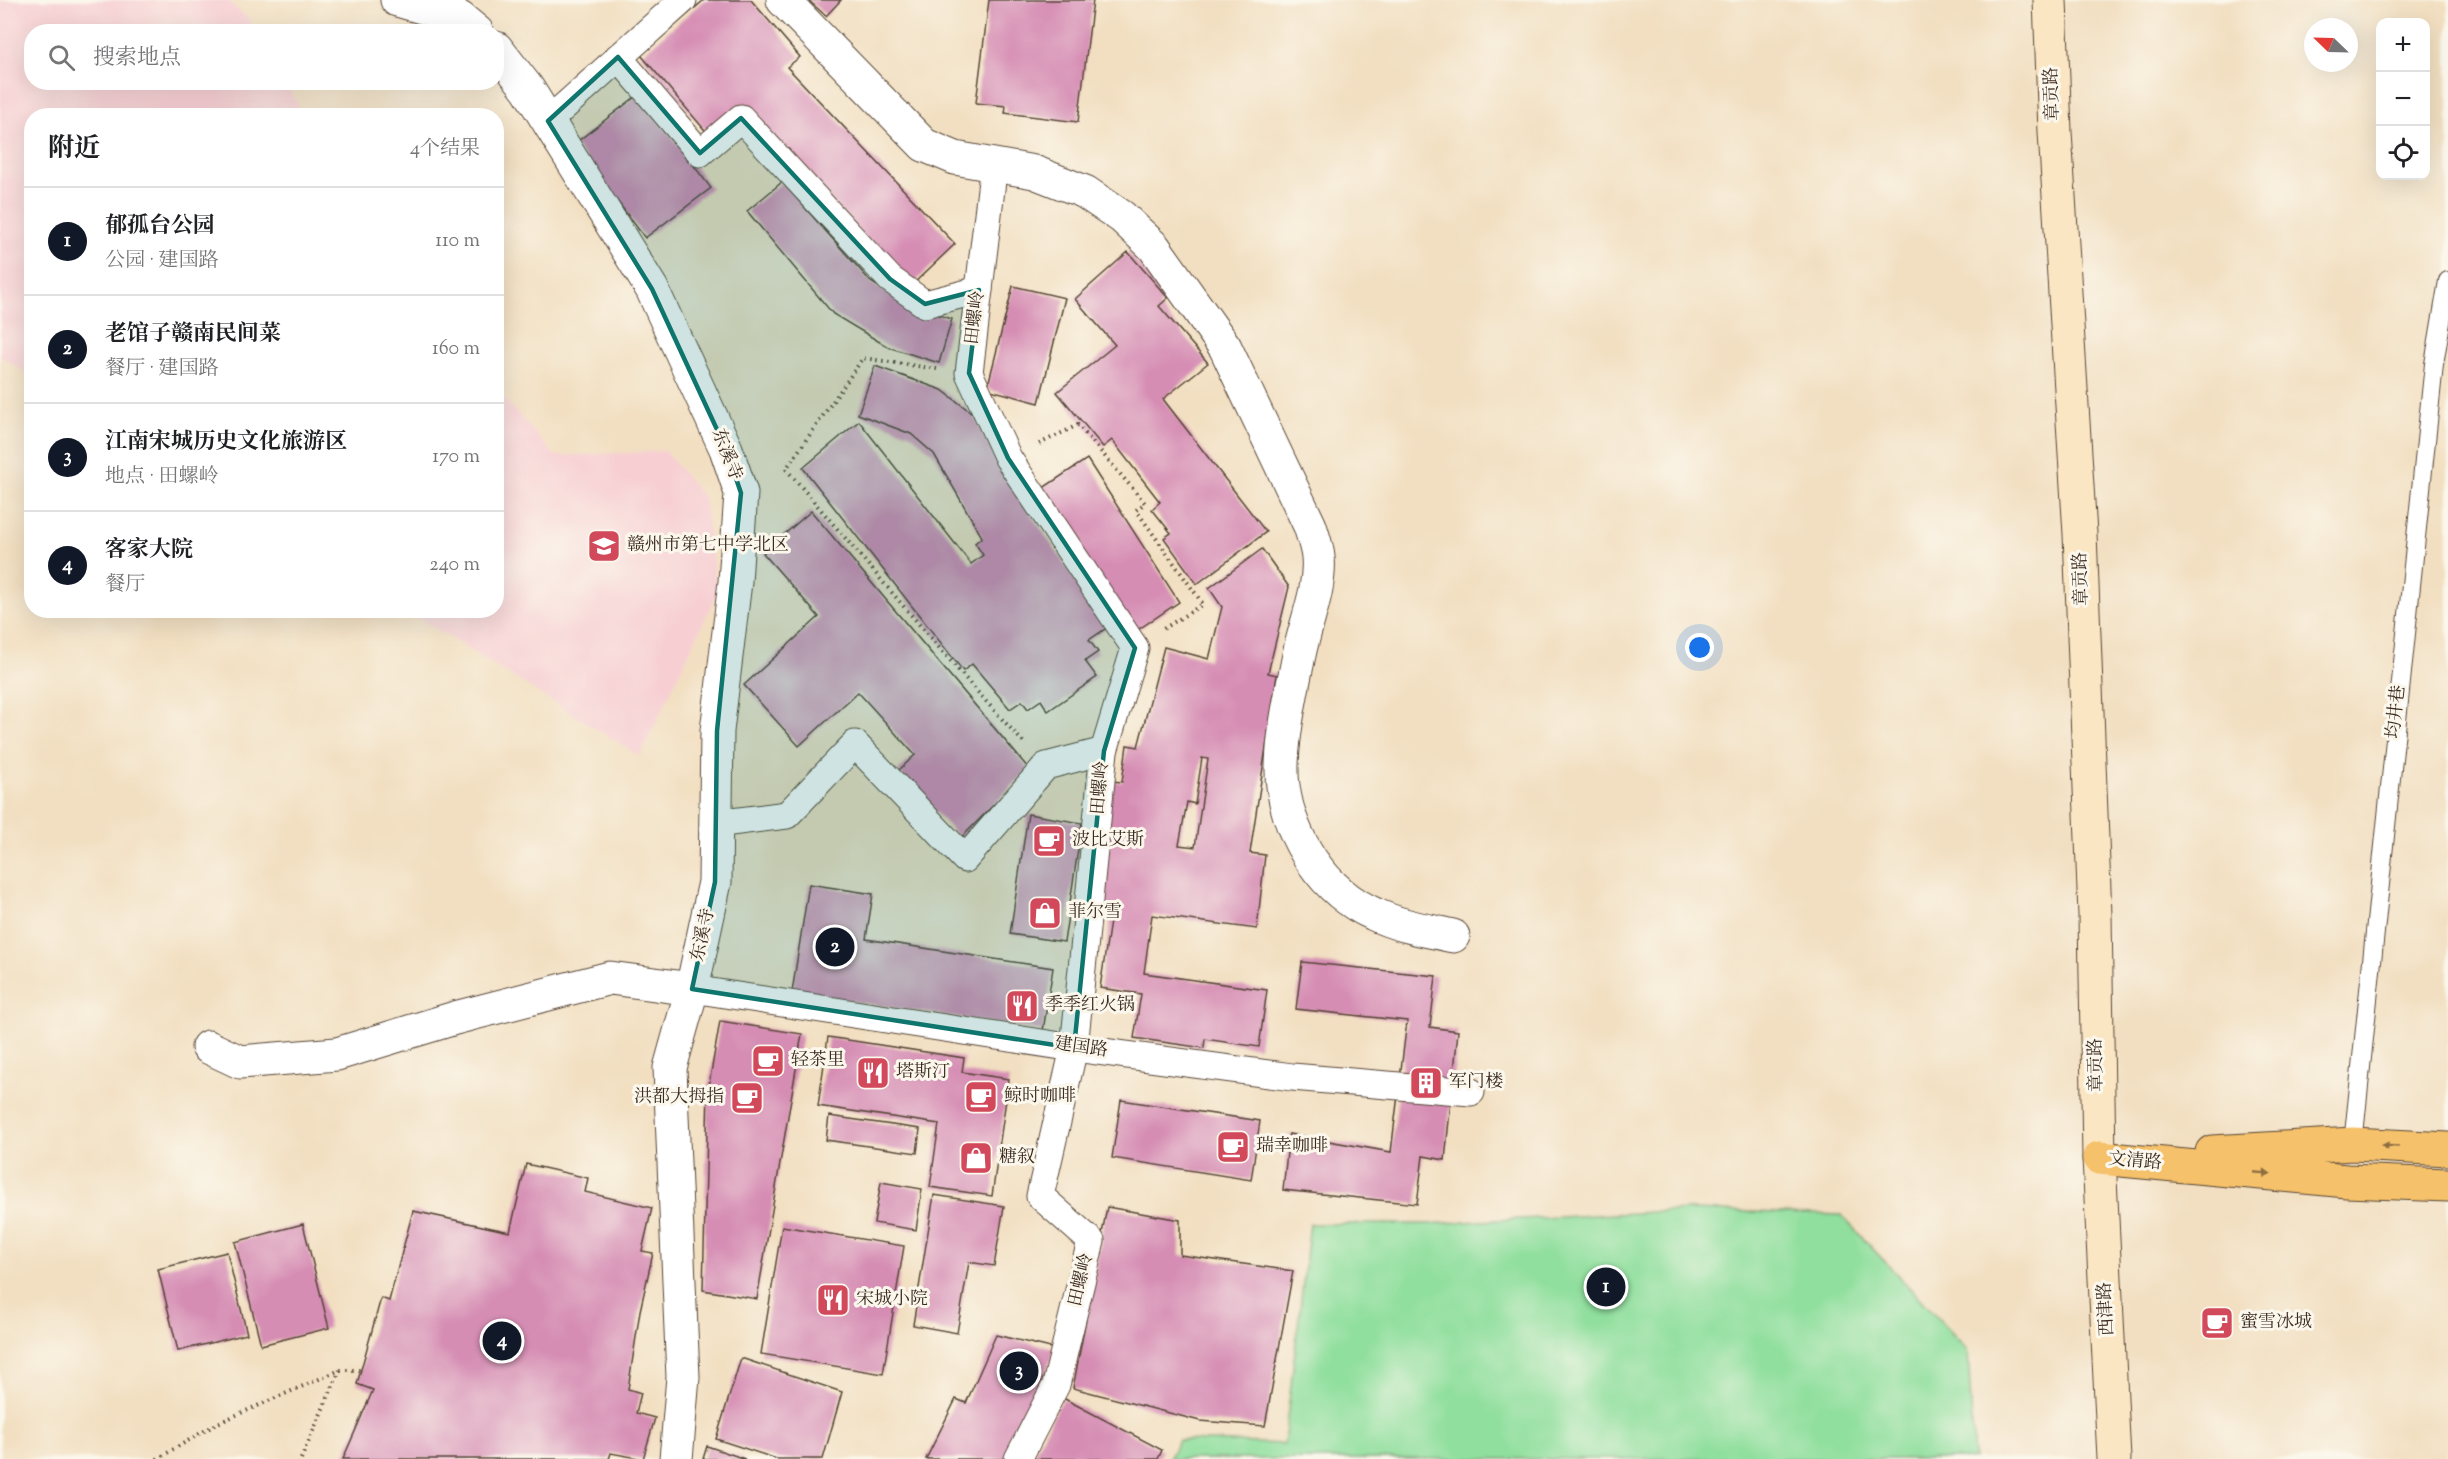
<!DOCTYPE html>
<html lang="zh">
<meta charset="utf-8">
<style>
:root{--surface:#fff;--page:#f6f6f6;--text:#202124;--muted:#757577;--line:#e0e0e0;--accent:#111827}
body{margin:0;font-family:"Sorts Mill Goudy","Noto Serif SC",serif;background:var(--page);color:var(--text)}
.controls{position:absolute;right:18px;top:18px;display:grid;overflow:hidden;border-radius:12px;box-shadow:0 6px 24px #0002}
.controls button{width:54px;height:54px;display:grid;place-items:center;padding:0;border:0;border-bottom:2px solid var(--line);background:var(--surface);color:var(--text);font:30px sans-serif}
.compass{position:absolute;left:2304px;top:18px;width:54px;height:54px;border-radius:50%;background:var(--surface);box-shadow:0 6px 24px #0002;rotate:293deg}
.you{position:absolute;left:1700px;top:648px;width:21px;height:21px;margin:-15px;border:4px solid #fff;border-radius:50%;background:#1a73e8;box-shadow:0 0 0 9px #1a73e833}
.badge{display:grid;place-items:center;width:39px;height:39px;border-radius:50%;background:var(--accent);color:#fff;font-size:20px;font-weight:700}
.pin{position:absolute;translate:-50% -50%;border:3px solid #fff;box-shadow:0 2px 6px #0006}
.list{margin:0;padding:0;list-style:none}
h2{display:flex;justify-content:space-between;align-items:center;height:78px;margin:0;padding:0 24px;font-size:26px}
h2 small{font-size:20px;font-weight:400;color:var(--muted)}
.list li{display:grid;grid-template-columns:39px 1fr auto;gap:18px;align-items:center;box-sizing:border-box;height:108px;padding:0 24px;border-top:2px solid var(--line)}
.list b{display:block;font-size:22px;white-space:nowrap}
.list p{margin:0;font-size:20px;white-space:nowrap;color:var(--muted)}
.list em{font-size:20px;font-style:normal;color:var(--muted)}
.icon{flex:none;width:33px;height:33px;fill:none;stroke:currentColor;stroke-width:2;stroke-linecap:round;stroke-linejoin:round}
.map{position:relative;flex:none;width:2448px;height:1459px;overflow:hidden}
.search{position:absolute;background:var(--surface);box-shadow:0 6px 24px #0002;left:24px;top:24px;width:480px;height:66px;display:flex;align-items:center;gap:15px;box-sizing:border-box;padding:0 21px;border-radius:24px;color:var(--muted);font-size:22px}
.panel{position:absolute;background:var(--surface);box-shadow:0 6px 24px #0002;left:24px;top:108px;width:480px;height:510px;border-radius:24px}
.map>svg:first-child{display:block}
</style>
<div class="map">
<svg width="2448" height="1459" viewBox="0 0 2448 1459">
<rect width="100%" height="100%" fill="#fbf7ec"/>
<filter id="ink" filterUnits="userSpaceOnUse"><feTurbulence type="fractalNoise" baseFrequency=".0167" numOctaves="2"/><feDisplacementMap in="SourceGraphic" scale="12" xChannelSelector="R" yChannelSelector="G"/><feConvolveMatrix kernelMatrix="1 2 1 2 8 2 1 2 1" color-interpolation-filters="sRGB"/></filter>
<filter id="wash" filterUnits="userSpaceOnUse"><feTurbulence type="fractalNoise" baseFrequency=".008" numOctaves="4" result="noise"/><feDisplacementMap in="SourceGraphic" scale="24" xChannelSelector="R" yChannelSelector="G"/><feGaussianBlur stdDeviation="1.35" result="paint"/><feColorMatrix in="noise" values="0 0 0 0 0 0 0 0 0 0 0 0 0 0 0 0 0 1.4 0 .05"/><feComposite in="paint" operator="in"/></filter>
<g filter="url(#wash)">
<rect width="100%" height="100%" fill="#f2dfc1"/>
<g fill="#f7cfd3">
<polygon points="0,0 227,0 248,19 256,31 32,32 32,82 285,83 304,115 32,116 31,376 0,356"/>
<polygon points="497,390 555,456 665,451 704,498 717,594 640,756 407,611 496,610"/>
</g>
<polygon fill="#90df9e" stroke="#66845e" stroke-width="1.5" points="1691,1210 1841,1215 1968,1350 1974,1459 1169,1459 1179,1440 1284,1444 1310,1224 1426,1224"/>
<g id="blocks">
<g fill="#d68db4" fill-rule="evenodd">
<polygon points="704,0 751,0 800,57 787,67 955,244 911,286 741,107 709,135 641,55"/>
<polygon points="808,0 841,0 826,16"/>
<polygon points="989,0 1093,0 1078,122 1005,113 1006,106 976,103"/>
<polygon points="639,94 711,188 645,238 574,144"/>
<polygon points="782,182 871,282 905,304 952,319 939,363 888,347 833,314 747,211"/>
<polygon points="1128,252 1168,298 1159,306 1208,363 1163,399 1266,532 1197,584 1164,538 1171,533 1152,509 1160,502 1112,440 1103,447 1057,392 1115,345 1075,299"/>
<polygon points="1013,286 1065,298 1039,403 987,389"/>
<polygon points="875,366 942,390 972,413 1024,504 1108,627 1089,640 1098,652 1085,661 1097,677 1048,711 1041,700 1028,709 1022,701 1010,709 972,664 963,671 803,468 859,421 971,564 983,555 975,543 982,537 934,454 911,434 858,414"/>
<polygon points="1087,459 1179,602 1133,633 1040,490"/>
<polygon points="811,511 1029,769 960,839 898,771 915,755 858,692 799,746 744,685 819,617 763,553"/>
<path d="M1262,549L1289,587L1268,673L1277,675L1250,853L1265,855L1257,929L1152,915L1144,973L1267,990L1259,1047L1205,1039L1204,1048L1134,1038L1141,994L1100,988L1112,908L1091,905L1112,781L1122,782L1127,745L1138,747L1164,647L1209,659L1222,607L1209,588ZM1202,758L1208,759L1195,847L1179,845L1187,802L1195,804Z"/>
<polygon points="1028,814 1082,823 1064,942 1010,934"/>
<polygon points="809,884 873,894 866,939 1053,968 1043,1031 792,992"/>
<polygon points="1302,962 1436,976 1430,1027 1458,1031 1445,1160 1423,1156 1417,1204 1283,1190 1289,1134 1391,1152 1407,1021 1296,1009"/>
<polygon points="720,1021 802,1034 757,1299 703,1290 708,1090"/>
<polygon points="828,1037 964,1058 962,1072 1009,1079 992,1196 930,1187 939,1124 818,1106"/>
<polygon points="1121,1100 1260,1121 1251,1180 1112,1158"/>
<polygon points="829,1116 920,1129 917,1153 826,1140"/>
<polygon points="526,1164 588,1178 585,1192 652,1208 642,1251 653,1253 640,1311 628,1389 641,1393 636,1413 655,1418 643,1459 611,1453 609,1459 343,1459 373,1390 357,1384 381,1298 389,1301 413,1211 510,1232"/>
<polygon points="881,1182 922,1189 916,1230 874,1223"/>
<polygon points="934,1195 1004,1206 994,1266 969,1262 957,1333 913,1325"/>
<polygon points="1107,1207 1180,1220 1180,1255 1293,1271 1265,1426 1200,1421 1073,1388"/>
<polygon points="303,1224 329,1328 261,1345 235,1242"/>
<polygon points="782,1226 904,1246 883,1374 761,1354"/>
<polygon points="227,1252 247,1334 178,1351 158,1269"/>
<polygon points="996,1335 1055,1349 1036,1396 1004,1459 926,1459 956,1399 966,1403"/>
<polygon points="741,1358 842,1392 823,1459 777,1459 716,1439"/>
<polygon points="1063,1398 1162,1450 1158,1459 1031,1459"/>
<polygon points="707,1446 745,1459 703,1459"/>
</g>
</g>
</g>
<g filter="url(#ink)">
<use href="#blocks" fill-opacity="0" stroke="#564536" stroke-width="1.5"/>
<g fill="none" stroke-linecap="round" stroke-linejoin="round">
<g stroke="#564536" stroke-width="20">
<polyline id="service" points="2353,1144 2434,364 2448,281"/>
</g>
<g stroke="#564536" stroke-width="29">
<g id="pedestrian">
<polyline points="618,57 700,153 741,118 890,279 925,304 979,290"/>
<polyline points="548,121 683,0"/>
<polyline points="994,164 969,373 1008,458 1135,648 1104,751 1074,1048 1040,1196 1091,1241 1056,1385 1018,1459"/>
<polyline points="715,824 787,815 855,744 965,859 1046,766 1104,751"/>
<polyline points="692,989 1074,1048 1292,1077 1471,1092"/>
</g>
</g>
<g stroke="#564536" stroke-width="35">
<g id="minor">
<polyline points="397,0 460,18 477,32"/>
<path d="M783,0L924,145L955,158L1034,172L1085,192L1122,217L1154,247L1225,347L1310,526C1313,536 1317,547 1318,557C1321,589 1305,624 1299,655C1292,690 1278,752 1283,786C1290,839 1324,892 1374,914C1399,926 1426,930 1453,936"/>
<polyline points="496,48 528,89 652,289 726,449 741,493 735,582 717,731 715,882 692,989 670,1068 683,1377 676,1459"/>
<polyline points="208,1047 240,1062 337,1054 455,1018 610,978 692,989"/>
</g>
</g>
<g stroke="#564536" stroke-width="35">
<polyline id="secondary" points="2050,0 2055,132 2080,534 2095,915 2099,1158 2114,1459"/>
</g>
<g stroke="#564536" stroke-width="35">
<g id="primary">
<polyline points="2212,1152 2353,1144 2448,1149"/>
<polyline points="2099,1158 2347,1181 2448,1185"/>
</g>
</g>
<g stroke="#564536" stroke-width="4" stroke-dasharray="1.5 4.5" stroke-linecap="butt">
<polyline points="937,369 863,358 786,469 972,686 1023,742"/>
<polyline points="1039,444 1078,425 1145,503 1136,510 1203,604 1163,629"/>
<polyline points="157,1459 218,1423 340,1370 361,1370"/>
<polyline points="301,1459 340,1370"/>
</g>
<use href="#service" stroke="#fff" stroke-width="18"/>
<use href="#pedestrian" stroke="#fff" stroke-width="27"/>
<use href="#minor" stroke="#fff" stroke-width="33"/>
<use href="#secondary" stroke="#fbe6c4" stroke-width="33"/>
<use href="#primary" stroke="#f5c16b" stroke-width="33"/>
</g>
<defs><path id="oneway-solid" d="M-6-.8H1V-3.2L6.5 0L1 3.2V.8H-6Z" transform="scale(1.5)"/></defs>
<g fill="#8f6e41">
<use href="#oneway-solid" transform="translate(2390 1146) rotate(-177)"/>
<use href="#oneway-solid" transform="translate(2262 1173) rotate(5)"/>
</g>
</g>
<path fill="#0f766e" fill-opacity="0.2" stroke="#0f766e" stroke-width="4.5" stroke-linejoin="round" d="M618,57L700,153L741,118L890,279L925,304L979,290L969,373L1008,458L1135,648L1104,751L1074,1048L692,989L715,882L717,731L741,493L726,449L652,289L548,121Z"/>
<defs>
<g id="school-square" transform="scale(1.725)"><rect x="-9" y="-9" width="18" height="18" rx="4" fill="#d1495b" stroke="#fbf7ec"/><path d="M0-5L7-2L0 1L-7-2ZM-4 1L0 2.5L4 1V4Q0 6-4 4Z" fill="#fff"/></g>
<g id="cafe-square" transform="scale(1.725)"><rect x="-9" y="-9" width="18" height="18" rx="4" fill="#d1495b" stroke="#fbf7ec"/><path d="M-5.5-4.5H6V0H3Q3 3.5 0 3.5H-2.5Q-5.5 3.5-5.5 0ZM3-3.2v2h1.7v-2ZM-6 4.5H4V6H-6Z" fill="#fff"/></g>
<g id="shop-square" transform="scale(1.725)"><rect x="-9" y="-9" width="18" height="18" rx="4" fill="#d1495b" stroke="#fbf7ec"/><path d="M-5-2.5h2.3a2.7 3.5 0 0 1 5.4 0H5L5.5 6h-11ZM-1.5-2.5h3a1.5 2.3 0 0 0-3 0Z" fill="#fff"/></g>
<g id="restaurant-square" transform="scale(1.725)"><rect x="-9" y="-9" width="18" height="18" rx="4" fill="#d1495b" stroke="#fbf7ec"/><path d="M-5-6h1v4h1v-4h1v4h1v-4h1v5L-1.5 .5V6h-2V.5L-5-1ZM5-6V6H3V1.5H1.5Q1.5-4 5-6Z" fill="#fff"/></g>
<g id="building-square" transform="scale(1.725)"><rect x="-9" y="-9" width="18" height="18" rx="4" fill="#d1495b" stroke="#fbf7ec"/><path d="M-4-6H4V6H1V3H-1V6H-4ZM-2.5-4.3h1.7v1.8h-1.7ZM.8-4.3h1.7v1.8H.8ZM-2.5-1h1.7V.8h-1.7ZM.8-1h1.7V.8H.8Z" fill="#fff"/></g>
</defs>
<g fill-rule="evenodd">
<use href="#school-square" x="604" y="546"/>
<use href="#cafe-square" x="1049" y="841"/>
<use href="#shop-square" x="1045" y="913"/>
<use href="#restaurant-square" x="1022" y="1006"/>
<use href="#cafe-square" x="768" y="1061"/>
<use href="#restaurant-square" x="873" y="1073"/>
<use href="#building-square" x="1426" y="1083"/>
<use href="#cafe-square" x="981" y="1097"/>
<use href="#cafe-square" x="747" y="1098"/>
<use href="#cafe-square" x="1233" y="1147"/>
<use href="#shop-square" x="976" y="1158"/>
<use href="#restaurant-square" x="833" y="1300"/>
<use href="#cafe-square" x="2217" y="1323"/>
</g>
<g text-anchor="middle" dominant-baseline="central" stroke-width="6" stroke-linejoin="round" paint-order="stroke">
<g font-size="18" fill="#3b2a1e" stroke="#fbf7ec">
<text transform="translate(2053 94) rotate(-92)">章贡路</text>
<text transform="translate(976 318) rotate(-83)">田螺岭</text>
<text transform="translate(726 455) rotate(69)">东溪寺</text>
<text transform="translate(2082 579) rotate(-92)">章贡路</text>
<text transform="translate(2397 712) rotate(-84)">均井巷</text>
<text transform="translate(1101 788) rotate(-85)">田螺岭</text>
<text transform="translate(704 935) rotate(-78)">东溪寺</text>
<text transform="translate(1081 1048) rotate(8)">建国路</text>
<text transform="translate(2097 1065) rotate(-91)">章贡路</text>
<text transform="translate(2135 1162) rotate(5)">文清路</text>
<text transform="translate(1082 1280) rotate(-77)">田螺岭</text>
<text transform="translate(2107 1309) rotate(-93)">西津路</text>
</g>
<g font-size="18" fill="#3b2a1e" stroke="#fbf7ec" text-anchor="start">
<text x="627" y="546">赣州市第七中学北区</text>
<text x="1072" y="841">波比艾斯</text>
<text x="1068" y="913">菲尔雪</text>
<text x="1045" y="1006">季季红火锅</text>
<text x="791" y="1061">轻茶里</text>
<text x="896" y="1073">塔斯汀</text>
<text x="1449" y="1083">军门楼</text>
<text x="1004" y="1097">鲸时咖啡</text>
<text x="724" y="1098" text-anchor="end">洪都大拇指</text>
<text x="1256" y="1147">瑞幸咖啡</text>
<text x="999" y="1158">糖叙</text>
<text x="856" y="1300">宋城小院</text>
<text x="2240" y="1323">蜜雪冰城</text>
</g>
</g>
</svg>
<div class="controls">
<button>+</button>
<button>−</button>
<button><svg class="icon" aria-label="locate" viewBox="0 0 24 24"><circle cx="12" cy="12" r="6"/><path d="M12 2v4M12 18v4M2 12h4M18 12h4"/></svg></button>
</div>
<svg class="compass" viewBox="-18 -18 36 36"><path d="M0-13l5 13h-10z" fill="#e53935"/><path d="M0 13l5-13h-10z" fill="#757577"/></svg>
<div class="you"></div>
<div class="pin badge" style="left:1606px;top:1287px">1</div>
<div class="pin badge" style="left:835px;top:947px">2</div>
<div class="pin badge" style="left:1019px;top:1371px">3</div>
<div class="pin badge" style="left:502px;top:1341px">4</div>
<div class="search"><svg class="icon" aria-label="search" viewBox="0 0 24 24"><circle cx="10" cy="10" r="6"/><path d="M15 15l6 6"/></svg>搜索地点</div>
<section class="panel">
<h2>附近<small>4个结果</small></h2>
<ul class="list">
<li><span class="badge">1</span><div><b>郁孤台公园</b><p>公园 · 建国路</p></div><em>110 m</em></li>
<li><span class="badge">2</span><div><b>老馆子赣南民间菜</b><p>餐厅 · 建国路</p></div><em>160 m</em></li>
<li><span class="badge">3</span><div><b>江南宋城历史文化旅游区</b><p>地点 · 田螺岭</p></div><em>170 m</em></li>
<li><span class="badge">4</span><div><b>客家大院</b><p>餐厅</p></div><em>240 m</em></li>
</ul>
</section>
</div>
